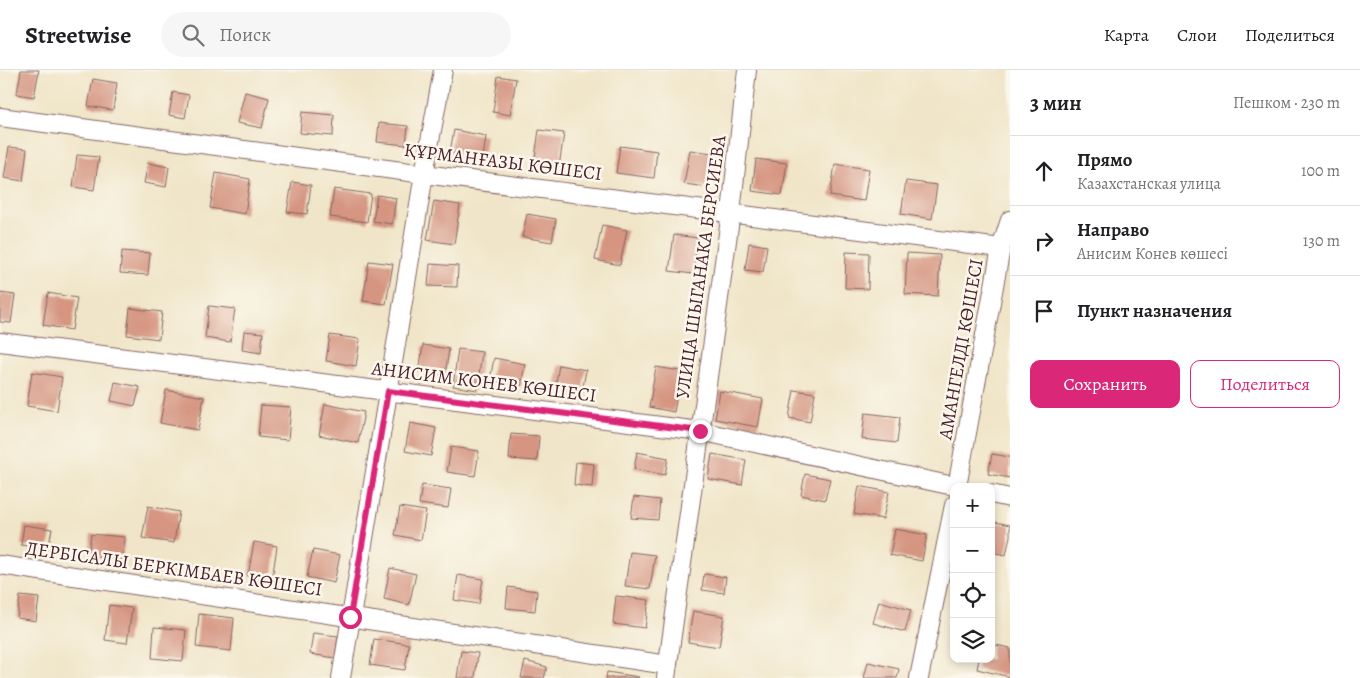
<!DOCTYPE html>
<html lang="ru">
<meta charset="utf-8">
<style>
:root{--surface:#fff;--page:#f6f6f6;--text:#202124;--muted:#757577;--line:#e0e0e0;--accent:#db2777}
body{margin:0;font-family:Alegreya,serif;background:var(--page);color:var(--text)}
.controls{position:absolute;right:15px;bottom:15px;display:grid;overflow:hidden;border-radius:10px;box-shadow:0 2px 8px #0003}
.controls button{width:45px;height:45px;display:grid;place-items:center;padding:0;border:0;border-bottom:1px solid var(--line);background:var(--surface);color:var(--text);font:25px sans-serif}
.stop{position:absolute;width:15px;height:15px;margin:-11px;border:4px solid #db2777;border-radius:50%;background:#fff}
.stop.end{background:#db2777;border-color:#fff;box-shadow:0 1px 5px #0008}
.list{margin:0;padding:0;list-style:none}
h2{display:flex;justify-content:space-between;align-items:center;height:65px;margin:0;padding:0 20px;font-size:21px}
h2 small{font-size:16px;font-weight:400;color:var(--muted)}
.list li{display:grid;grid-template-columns:32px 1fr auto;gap:15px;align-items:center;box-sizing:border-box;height:70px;padding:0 20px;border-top:1px solid var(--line)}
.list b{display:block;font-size:19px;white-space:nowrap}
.list p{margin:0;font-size:16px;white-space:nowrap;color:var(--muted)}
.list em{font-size:16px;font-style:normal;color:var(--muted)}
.actions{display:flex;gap:10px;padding:15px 20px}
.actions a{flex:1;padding:11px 0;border:1px solid var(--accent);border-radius:10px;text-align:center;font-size:18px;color:var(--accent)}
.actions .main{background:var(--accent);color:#fff}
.icon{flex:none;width:28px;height:28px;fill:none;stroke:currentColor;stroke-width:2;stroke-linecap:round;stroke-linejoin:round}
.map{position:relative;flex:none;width:1010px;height:608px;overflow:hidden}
header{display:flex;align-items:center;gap:30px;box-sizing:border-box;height:70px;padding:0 25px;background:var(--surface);border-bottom:1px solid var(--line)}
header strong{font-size:24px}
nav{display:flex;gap:28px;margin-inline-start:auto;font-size:18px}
.search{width:350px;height:45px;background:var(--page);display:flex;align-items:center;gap:12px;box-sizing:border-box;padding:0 18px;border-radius:28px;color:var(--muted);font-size:19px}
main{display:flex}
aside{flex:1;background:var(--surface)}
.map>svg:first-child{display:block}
</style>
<header>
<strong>Streetwise</strong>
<div class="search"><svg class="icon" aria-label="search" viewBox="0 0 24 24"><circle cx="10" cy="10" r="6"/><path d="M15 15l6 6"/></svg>Поиск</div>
<nav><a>Карта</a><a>Слои</a><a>Поделиться</a></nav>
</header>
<main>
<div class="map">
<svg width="1010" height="608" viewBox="0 0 1010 608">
<rect width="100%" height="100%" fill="#fbf7ec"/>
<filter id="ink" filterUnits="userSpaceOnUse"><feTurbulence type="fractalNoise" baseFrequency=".02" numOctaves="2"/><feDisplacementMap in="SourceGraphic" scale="10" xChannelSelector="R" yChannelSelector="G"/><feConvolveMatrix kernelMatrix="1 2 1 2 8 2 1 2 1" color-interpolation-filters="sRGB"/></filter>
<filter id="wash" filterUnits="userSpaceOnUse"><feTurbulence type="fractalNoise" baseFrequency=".0096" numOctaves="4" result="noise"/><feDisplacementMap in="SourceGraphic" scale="20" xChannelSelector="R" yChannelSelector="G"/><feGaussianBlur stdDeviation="1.12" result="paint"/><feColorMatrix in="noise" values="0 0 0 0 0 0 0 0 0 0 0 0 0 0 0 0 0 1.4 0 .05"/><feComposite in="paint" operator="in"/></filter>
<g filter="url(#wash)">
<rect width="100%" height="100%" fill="#f0e5c8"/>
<g id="blocks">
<g fill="#d59581">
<polygon points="21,0 39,0 34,27 17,24"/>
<polygon points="498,6 516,9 510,45 493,42"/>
<polygon points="93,9 117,13 113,40 88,36"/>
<polygon points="173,22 189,25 185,48 169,45"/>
<polygon points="245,22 269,28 262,58 237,53"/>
<polygon points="302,42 334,45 333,66 300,63"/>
<polygon points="379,53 408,56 406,75 377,72"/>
<polygon points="454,60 486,66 483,88 450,82"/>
<polygon points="539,60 564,63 559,97 534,94"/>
<polygon points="620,76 657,81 654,108 616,103"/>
<polygon points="9,77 27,79 23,111 4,108"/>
<polygon points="690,80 712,83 707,117 684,114"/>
<polygon points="77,85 99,87 94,120 73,117"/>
<polygon points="756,89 787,93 782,125 752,121"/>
<polygon points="148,93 169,97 166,117 144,113"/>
<polygon points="835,94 869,99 864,131 830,126"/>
<polygon points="216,103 250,109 245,144 210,138"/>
<polygon points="906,111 937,115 932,149 901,144"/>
<polygon points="292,112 311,115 307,144 287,142"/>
<polygon points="334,119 371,124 367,152 330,147"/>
<polygon points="377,125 396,128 392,154 373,151"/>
<polygon points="434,131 460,135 454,174 427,170"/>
<polygon points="527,144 556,149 552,172 522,167"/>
<polygon points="602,155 627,160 620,195 595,190"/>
<polygon points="674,165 698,168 693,204 669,201"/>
<polygon points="749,173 767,176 763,202 745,200"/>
<polygon points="122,181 150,183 148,205 120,203"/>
<polygon points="846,182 869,183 868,219 845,218"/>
<polygon points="907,183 940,185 938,226 905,224"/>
<polygon points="369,191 393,194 386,234 363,231"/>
<polygon points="430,194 458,196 457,217 428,216"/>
<polygon points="0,223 15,225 11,253 0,252"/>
<polygon points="48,223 77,228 72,260 43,255"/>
<polygon points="209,236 235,239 230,272 205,268"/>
<polygon points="130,238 162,242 159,269 127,265"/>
<polygon points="244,261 263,263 261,283 242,280"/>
<polygon points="330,265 360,269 356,296 326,291"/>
<polygon points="423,275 449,279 445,306 419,302"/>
<polygon points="458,279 482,282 477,320 453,316"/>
<polygon points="494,288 525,294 521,316 490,310"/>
<polygon points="559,295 586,300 582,323 555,318"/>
<polygon points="656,297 681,301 674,342 649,337"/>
<polygon points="32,302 62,307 57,341 27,336"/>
<polygon points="115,312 140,317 135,336 111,331"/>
<polygon points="166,320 204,327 198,360 160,353"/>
<polygon points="794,320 815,323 810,352 789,348"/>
<polygon points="720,321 763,329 758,357 715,349"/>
<polygon points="325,334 364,342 358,373 319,365"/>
<polygon points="261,335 291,337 288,370 258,367"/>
<polygon points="865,343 900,347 897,373 862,369"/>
<polygon points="410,353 436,358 431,386 405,381"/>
<polygon points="511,364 539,366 537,391 509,389"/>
<polygon points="451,377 479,381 475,406 447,402"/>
<polygon points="637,382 668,388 665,405 634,399"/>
<polygon points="712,384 746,390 742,415 708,409"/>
<polygon points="992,384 1010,387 1010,408 988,404"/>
<polygon points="576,392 594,394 592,417 574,415"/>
<polygon points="805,404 830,409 825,430 801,425"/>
<polygon points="422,415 451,419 448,438 419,434"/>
<polygon points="859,416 889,422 883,449 854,444"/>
<polygon points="634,427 660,430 658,450 631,448"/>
<polygon points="148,436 179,442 174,473 142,468"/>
<polygon points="400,437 426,441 421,470 395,465"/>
<polygon points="991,451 1010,455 1010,466 1006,485 991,482"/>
<polygon points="24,455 52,459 48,479 21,475"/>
<polygon points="895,459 927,465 922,491 890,485"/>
<polygon points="91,464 125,467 122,490 88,486"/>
<polygon points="254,472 277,476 272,510 248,506"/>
<polygon points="313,480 340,485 334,513 307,507"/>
<polygon points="630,482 655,485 650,519 625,516"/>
<polygon points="390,498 416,504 409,535 384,529"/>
<polygon points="704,504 726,507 724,523 702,520"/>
<polygon points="458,505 483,509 479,534 454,530"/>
<polygon points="508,517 537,521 535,541 506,538"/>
<polygon points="20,526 39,528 36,551 17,548"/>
<polygon points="616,526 649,530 645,558 613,554"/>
<polygon points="879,531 911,540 905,562 873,553"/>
<polygon points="109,535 132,538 127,573 105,570"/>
<polygon points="693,541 724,546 719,577 688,572"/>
<polygon points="199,544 234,548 231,581 196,577"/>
<polygon points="154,557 186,560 183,591 152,588"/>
<polygon points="313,563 338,566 335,588 310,584"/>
<polygon points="374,569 409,574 405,600 370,595"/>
<polygon points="991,574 1010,578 1010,607 977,599 979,589 991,589"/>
<polygon points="461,581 478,583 475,608 457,608"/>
<polygon points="525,591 547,597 544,608 521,608"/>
<polygon points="868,592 899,599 897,608 864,608"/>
<polygon points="607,602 639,607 638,608 606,608"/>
</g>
</g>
</g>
<g filter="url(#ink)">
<use href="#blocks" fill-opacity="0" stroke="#846462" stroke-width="1"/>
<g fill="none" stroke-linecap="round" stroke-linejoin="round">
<g stroke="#846462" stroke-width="20">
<g id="street">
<polyline points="0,47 424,104 1001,178"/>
<polyline points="0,272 700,361 958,417"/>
<polyline points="957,417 1001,178 1010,150"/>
<polyline points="991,424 1010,428"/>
<polyline points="0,495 668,595"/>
<polyline points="341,608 424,104 443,0"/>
<polyline points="666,608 731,142 747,0"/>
<polyline points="919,608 954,435"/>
</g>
</g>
<use href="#street" stroke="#fff" stroke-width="18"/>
</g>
</g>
<g fill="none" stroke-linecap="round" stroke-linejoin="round" filter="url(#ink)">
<polyline stroke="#db2777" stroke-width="6" points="350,547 388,321 700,361"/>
</g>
<g text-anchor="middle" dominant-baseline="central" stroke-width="5" stroke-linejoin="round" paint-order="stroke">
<g font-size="19" fill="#4a1f2b" stroke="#fbf7ec">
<text transform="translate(503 92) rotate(7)">ҚҰРМАНҒАЗЫ КӨШЕСІ</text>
<text transform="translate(701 197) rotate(-82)">УЛИЦА ШЫГАНАКА БЕРСИЕВА</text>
<text transform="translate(961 279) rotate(-80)">АМАНГЕЛДІ КӨШЕСІ</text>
<text transform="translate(484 312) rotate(7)">АНИСИМ КОНЕВ КӨШЕСІ</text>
<text transform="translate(174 499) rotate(8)">ДЕРБІСАЛЫ БЕРКІМБАЕВ КӨШЕСІ</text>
</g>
</g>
</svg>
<div class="controls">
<button>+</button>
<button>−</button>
<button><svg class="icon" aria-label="locate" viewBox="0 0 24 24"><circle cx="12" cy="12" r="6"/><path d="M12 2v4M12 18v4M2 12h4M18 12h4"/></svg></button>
<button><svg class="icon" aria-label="layers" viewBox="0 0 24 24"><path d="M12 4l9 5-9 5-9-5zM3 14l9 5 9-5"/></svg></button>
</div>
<div class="stop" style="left:350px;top:547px"></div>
<div class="stop end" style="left:700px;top:361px"></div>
</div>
<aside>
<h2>3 мин<small>Пешком · 230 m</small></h2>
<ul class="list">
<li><svg class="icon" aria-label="ahead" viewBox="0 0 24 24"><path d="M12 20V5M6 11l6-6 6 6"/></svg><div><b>Прямо</b><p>Казахстанская улица</p></div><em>100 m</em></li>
<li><svg class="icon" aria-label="right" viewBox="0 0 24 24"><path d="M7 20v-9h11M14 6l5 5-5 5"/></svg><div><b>Направо</b><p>Анисим Конев көшесі</p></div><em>130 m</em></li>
<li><svg class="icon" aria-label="arrive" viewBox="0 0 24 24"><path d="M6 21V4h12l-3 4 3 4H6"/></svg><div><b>Пункт назначения</b></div></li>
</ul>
<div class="actions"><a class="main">Сохранить</a><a>Поделиться</a></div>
</aside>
</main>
